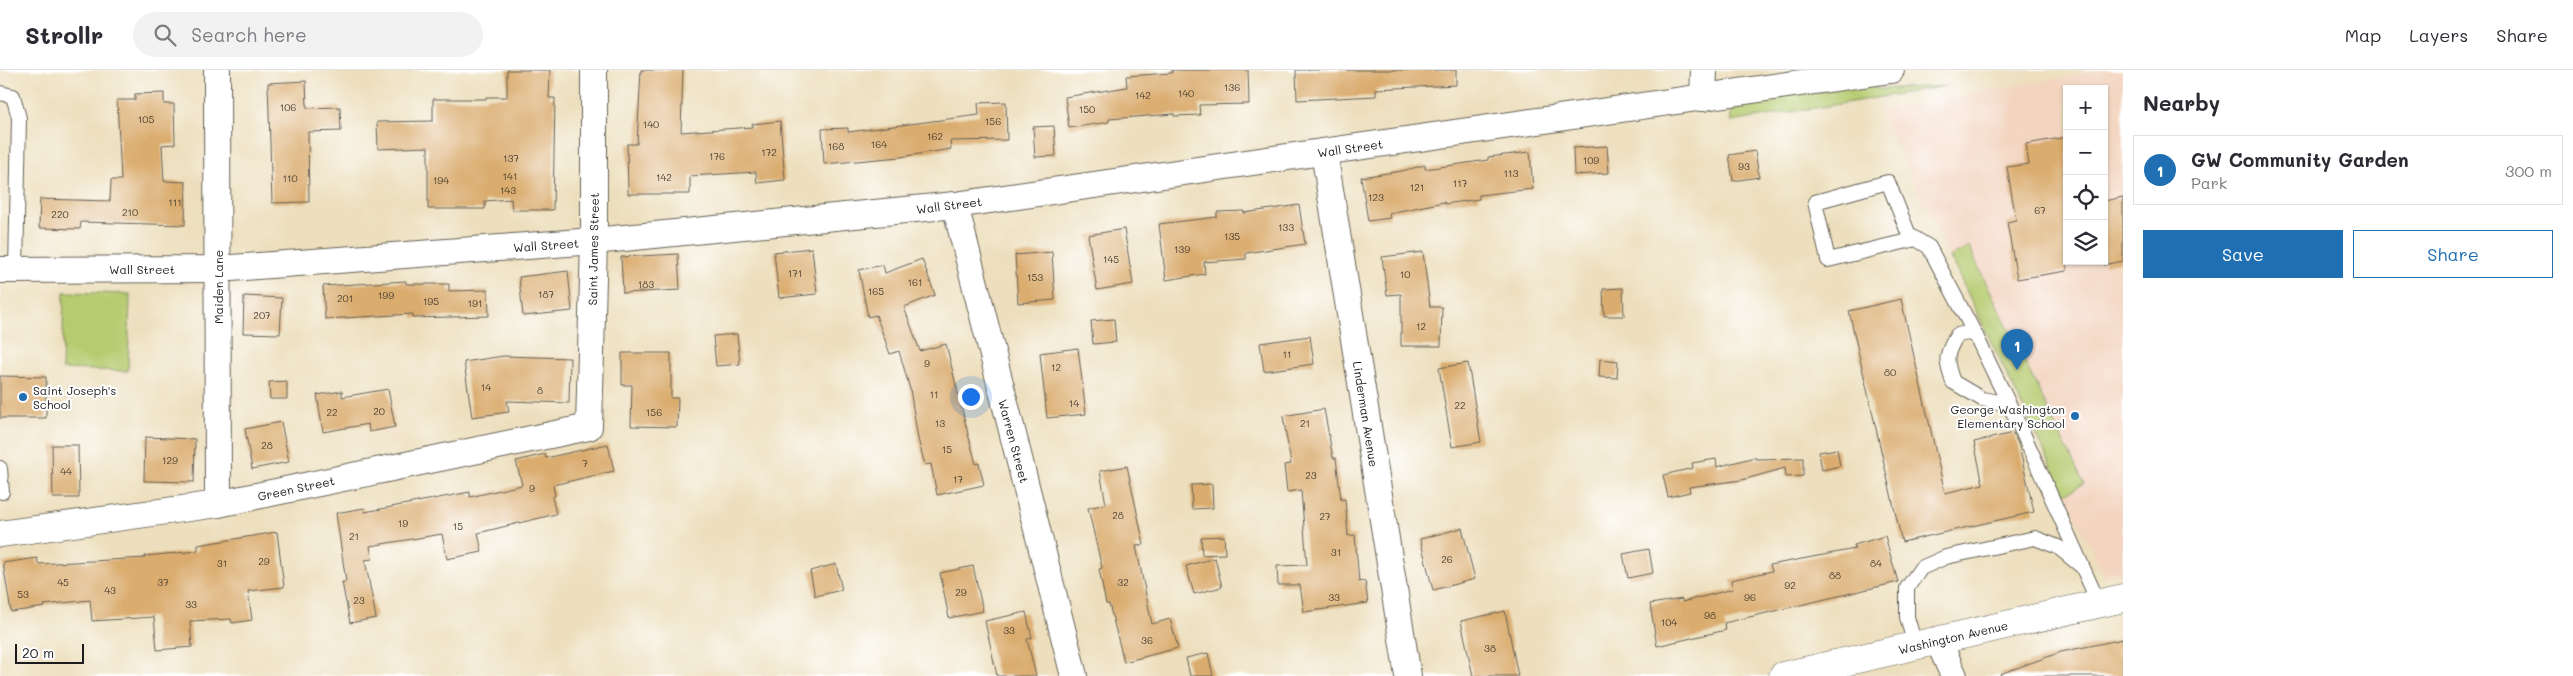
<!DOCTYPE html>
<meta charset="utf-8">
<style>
:root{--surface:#fff;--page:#f2f2f3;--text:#2b2b33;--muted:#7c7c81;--line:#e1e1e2;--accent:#1f6fb2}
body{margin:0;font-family:Mali,sans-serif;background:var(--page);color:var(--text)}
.controls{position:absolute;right:15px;top:15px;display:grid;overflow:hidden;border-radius:0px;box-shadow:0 1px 4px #0004}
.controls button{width:45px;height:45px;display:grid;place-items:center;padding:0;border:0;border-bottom:1px solid var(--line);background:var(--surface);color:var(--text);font:25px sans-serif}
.scale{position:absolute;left:15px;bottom:12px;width:69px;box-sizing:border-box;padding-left:5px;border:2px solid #1c1c1c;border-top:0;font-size:14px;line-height:18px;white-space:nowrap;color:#1c1c1c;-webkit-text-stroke:4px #fff;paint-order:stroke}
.you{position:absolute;left:970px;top:326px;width:18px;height:18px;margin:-12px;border:4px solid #fff;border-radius:50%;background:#1a73e8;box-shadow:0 0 0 8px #1a73e833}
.badge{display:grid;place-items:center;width:32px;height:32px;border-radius:50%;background:var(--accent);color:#fff;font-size:16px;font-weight:700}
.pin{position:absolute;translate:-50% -41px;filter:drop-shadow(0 1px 2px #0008)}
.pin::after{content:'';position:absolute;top:26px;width:18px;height:15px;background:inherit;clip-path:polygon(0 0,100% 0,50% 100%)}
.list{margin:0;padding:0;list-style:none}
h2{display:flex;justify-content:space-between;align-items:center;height:65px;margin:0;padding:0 20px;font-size:21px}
h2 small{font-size:16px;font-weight:400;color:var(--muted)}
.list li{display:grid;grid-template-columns:32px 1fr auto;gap:15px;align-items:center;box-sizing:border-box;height:70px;margin:0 10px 10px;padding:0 10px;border:1px solid var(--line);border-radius:0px}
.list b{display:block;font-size:19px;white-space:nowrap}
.list p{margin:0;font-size:16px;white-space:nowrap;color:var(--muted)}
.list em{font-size:16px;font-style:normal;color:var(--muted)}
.actions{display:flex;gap:10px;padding:15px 20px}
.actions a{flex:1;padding:11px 0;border:1px solid var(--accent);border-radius:0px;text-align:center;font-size:18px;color:var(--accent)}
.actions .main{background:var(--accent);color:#fff}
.icon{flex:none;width:28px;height:28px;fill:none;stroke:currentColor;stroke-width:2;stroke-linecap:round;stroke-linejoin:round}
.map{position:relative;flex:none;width:2123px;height:606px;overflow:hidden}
header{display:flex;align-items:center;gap:30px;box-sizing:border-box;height:70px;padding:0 25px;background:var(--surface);border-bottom:1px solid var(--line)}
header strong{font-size:24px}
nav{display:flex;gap:28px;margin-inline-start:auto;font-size:18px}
.search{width:350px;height:45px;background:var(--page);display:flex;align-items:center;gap:12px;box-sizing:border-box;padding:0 18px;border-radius:28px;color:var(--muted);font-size:19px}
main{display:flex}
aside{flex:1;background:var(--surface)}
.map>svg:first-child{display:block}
</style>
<header>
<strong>Strollr</strong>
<div class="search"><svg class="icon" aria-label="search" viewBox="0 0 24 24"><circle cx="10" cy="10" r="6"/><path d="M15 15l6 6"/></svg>Search here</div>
<nav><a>Map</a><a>Layers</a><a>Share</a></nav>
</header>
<main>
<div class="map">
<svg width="2123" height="606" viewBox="0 0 2123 606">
<rect width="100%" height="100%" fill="#fff"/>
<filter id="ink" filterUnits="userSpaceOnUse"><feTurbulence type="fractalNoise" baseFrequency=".02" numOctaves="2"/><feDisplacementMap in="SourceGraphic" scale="10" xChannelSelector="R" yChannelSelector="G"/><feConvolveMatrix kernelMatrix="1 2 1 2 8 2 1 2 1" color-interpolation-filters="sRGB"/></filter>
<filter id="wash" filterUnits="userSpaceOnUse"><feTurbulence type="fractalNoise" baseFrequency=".0096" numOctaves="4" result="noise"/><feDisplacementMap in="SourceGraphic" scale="20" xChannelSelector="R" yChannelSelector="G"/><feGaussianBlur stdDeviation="1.12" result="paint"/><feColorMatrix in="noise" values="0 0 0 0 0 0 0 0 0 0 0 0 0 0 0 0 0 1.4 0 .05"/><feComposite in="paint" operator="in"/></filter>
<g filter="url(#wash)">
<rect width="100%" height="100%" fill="#eddfbd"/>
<path fill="#f3d4bf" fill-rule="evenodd" d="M2106,0H2123V501L2104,505L1879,40ZM2067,19H2104V191H2067Z"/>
<g fill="#b6cb6f" stroke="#697446">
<polygon points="1864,14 1878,19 1947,16 1731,52 1730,29"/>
<polygon points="1969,177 2084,414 2065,424 1950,187"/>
<polygon points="64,222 130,224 128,301 62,299"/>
</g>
<g id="blocks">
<g fill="#daac6e">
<polygon points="507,0 550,0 549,28 555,28 553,140 512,140 511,129 485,131 485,139 428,139 428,77 378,79 377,52 433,51 433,29 486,29 486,27 507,27"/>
<polygon points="641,0 683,0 681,62 753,57 752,54 780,51 785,110 757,113 756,102 690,106 690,124 628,124 627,74 637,74"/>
<polygon points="1172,0 1248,0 1249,34 1199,35 1200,45 1174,46 1174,44 1109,49 1109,52 1069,58 1065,27 1127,17 1126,6 1172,3"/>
<polygon points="1296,0 1456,0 1456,15 1376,19 1376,26 1297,30"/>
<polygon points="306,11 307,38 340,37 341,61 308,62 309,132 272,133 268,13"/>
<polygon points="164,23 164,34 174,34 175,74 162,75 164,111 186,112 185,155 81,152 80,159 39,158 40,129 110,131 111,110 121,110 117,30 135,30 135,24"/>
<polygon points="1006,32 1007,70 950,71 951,79 900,87 824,94 822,59 848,58 848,62 979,45 978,33"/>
<polygon points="1054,56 1056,86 1035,87 1033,57"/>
<polygon points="2067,67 2067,201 2017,209 2007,152 2016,150 2007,97 2029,94 2026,74"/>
<polygon points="1607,76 1609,103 1574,105 1573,78"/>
<polygon points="1755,81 1759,107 1733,111 1729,85"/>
<polygon points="1530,82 1533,119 1479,125 1479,129 1445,134 1444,132 1389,143 1390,148 1368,151 1361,107 1402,101 1425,95 1425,99 1488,90 1488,87"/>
<polygon points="2123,127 2123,191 2104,195 2104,131"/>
<polygon points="1299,135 1305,174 1246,183 1246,189 1204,192 1205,204 1166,210 1159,154 1217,147 1217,142 1244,141 1244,143"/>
<polygon points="1124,159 1133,214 1097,220 1088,165"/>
<polygon points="812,178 817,224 779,228 774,182"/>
<polygon points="1052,182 1055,230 1018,233 1015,185"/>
<polygon points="1423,182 1430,237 1442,237 1441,276 1401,276 1401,224 1387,225 1382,187"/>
<polygon points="678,184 680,220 623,223 621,187"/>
<polygon points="922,189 935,225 904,237 920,281 946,274 968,364 976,394 979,393 984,415 937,425 931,394 925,395 918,369 910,319 899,281 890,284 876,245 868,247 859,200 883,195 885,203"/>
<polygon points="568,201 572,241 523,246 519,207"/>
<polygon points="406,211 406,214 449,214 449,221 488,220 489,246 413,248 413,244 325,249 323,216"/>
<polygon points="1623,218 1624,246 1604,246 1603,219"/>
<polygon points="244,226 282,228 280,264 243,263"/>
<polygon points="1901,229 1945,423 1983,414 1974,372 2013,363 2019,376 2034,442 1902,472 1849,241"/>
<polygon points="1114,249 1116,272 1093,274 1091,251"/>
<polygon points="737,264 740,294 716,296 713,266"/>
<polygon points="1310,266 1314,294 1264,301 1260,273"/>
<polygon points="1078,278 1086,344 1047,348 1040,283"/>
<polygon points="622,283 671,283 671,328 678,328 677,357 631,356 632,315 622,315"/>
<polygon points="503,286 570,288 569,333 507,331 509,342 472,347 464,292"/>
<polygon points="1600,289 1618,291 1617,308 1599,307"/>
<polygon points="1468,293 1481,372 1452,377 1439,298"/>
<polygon points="0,306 46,307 46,348 0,348"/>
<polygon points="287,311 287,329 270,329 269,312"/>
<polygon points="388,319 395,357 369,362 368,354 323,362 317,325 342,321 342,327"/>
<polygon points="1324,339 1333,388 1336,388 1341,430 1345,429 1348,466 1355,465 1359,512 1365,511 1368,533 1304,542 1300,515 1278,515 1277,496 1307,495 1301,420 1287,422 1284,395 1291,394 1283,346"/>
<polygon points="281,352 289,392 252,399 245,359"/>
<polygon points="145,367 195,369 194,412 144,411"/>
<polygon points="608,374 614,401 553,415 555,426 552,427 556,444 478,463 482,482 447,489 442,464 370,476 372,489 365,490 376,548 350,553 342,512 346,512 336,443 364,438 365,442 470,422 470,427 522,415 516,391 545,384 546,388"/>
<polygon points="52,375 78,375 79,428 53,428"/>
<polygon points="1837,379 1840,396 1822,400 1819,382"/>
<polygon points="1755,387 1755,389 1803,388 1803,406 1786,407 1785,398 1742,410 1689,417 1690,422 1668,427 1663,405 1693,398 1692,393 1716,389 1717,397"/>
<polygon points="1127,396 1144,475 1136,476 1152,554 1170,549 1178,578 1124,592 1109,534 1106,534 1099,499 1102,498 1088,438 1106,434 1100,401"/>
<polygon points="1212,414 1213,438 1192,439 1191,415"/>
<polygon points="1462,458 1475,509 1433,520 1420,469"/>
<polygon points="277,462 284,517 248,521 252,550 232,553 231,549 190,551 192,577 157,580 154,547 92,551 90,530 44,535 45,537 11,542 3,493 37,488 38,494 145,488 145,486 198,481 198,475"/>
<polygon points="1224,466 1225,484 1202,485 1201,467"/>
<polygon points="1885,466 1898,512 1724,553 1726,560 1657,576 1650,534 1682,529 1682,532 1733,519 1731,510 1772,501 1770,495 1855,479 1854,475"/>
<polygon points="1649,479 1653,503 1628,508 1623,484"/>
<polygon points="1215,488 1222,517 1194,524 1186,496"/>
<polygon points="836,494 842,520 815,526 810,501"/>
<polygon points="973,496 983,541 949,548 940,503"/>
<polygon points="1505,541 1518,606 1473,606 1461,551"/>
<polygon points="1026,542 1032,568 1027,569 1036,606 997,606 985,551"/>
<polygon points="2123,569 2123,606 2001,606 2000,604 2061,582"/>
<polygon points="1208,583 1213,606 1190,606 1186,588"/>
</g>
</g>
</g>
<g filter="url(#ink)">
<use href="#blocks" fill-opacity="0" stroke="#656054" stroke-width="1"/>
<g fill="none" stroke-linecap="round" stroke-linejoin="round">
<g stroke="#656054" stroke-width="16">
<g id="lane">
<polyline points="0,23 13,26 19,48 16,200"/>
<polyline points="1916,169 1828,190 1815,132 1888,112 1909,165 1929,177 1976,266"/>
<path d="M2009,334L1982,329L1953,312C1945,290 1945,285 1957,265L1968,263L1976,266L2022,361L2099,534"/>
<polyline points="0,398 2,422"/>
<polyline points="1915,575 1907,547 1907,518 1921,498 1946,487 2035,468 2058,477 2080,495"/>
</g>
</g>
<g stroke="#656054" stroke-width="28">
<g id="street">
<polyline points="217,0 218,434"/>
<polyline points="1703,28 1704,0"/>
<polyline points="1324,82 1408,606"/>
<polyline points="955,135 1074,606"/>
<polyline points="0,200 218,199 594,171 955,135 1891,0"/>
<polyline points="0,464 218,434 589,357 594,171 594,0"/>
<polyline points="1938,570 1954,606"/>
</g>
</g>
<g stroke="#656054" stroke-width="29">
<polyline id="secondary" points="1783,606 2123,528"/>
</g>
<use href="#lane" stroke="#fff" stroke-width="14"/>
<use href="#street" stroke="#fff" stroke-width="26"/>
<use href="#secondary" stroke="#fff" stroke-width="28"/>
</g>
</g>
<g fill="#1f6fb2" stroke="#fff" stroke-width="2">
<circle cx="23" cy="327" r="5"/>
<circle cx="2075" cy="346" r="5"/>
</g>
<g text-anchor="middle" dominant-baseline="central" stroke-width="4" stroke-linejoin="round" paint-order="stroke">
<g font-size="10" fill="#4c4030">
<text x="1232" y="17">136</text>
<text x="1186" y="23">140</text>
<text x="1143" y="25">142</text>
<text x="288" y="37">106</text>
<text x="1087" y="39">150</text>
<text x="146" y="49">105</text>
<text x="993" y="51">156</text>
<text x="651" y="54">140</text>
<text x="935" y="66">162</text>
<text x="879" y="74">164</text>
<text x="836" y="76">168</text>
<text x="769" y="82">172</text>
<text x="717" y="86">176</text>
<text x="511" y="88">137</text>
<text x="1591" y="90">109</text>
<text x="1744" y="96">93</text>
<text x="1511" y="103">113</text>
<text x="510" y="106">141</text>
<text x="664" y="107">142</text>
<text x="290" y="108">110</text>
<text x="441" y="110">194</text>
<text x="1460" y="113">117</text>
<text x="1417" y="117">121</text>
<text x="508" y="120">143</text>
<text x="1376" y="127">123</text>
<text x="175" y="132">111</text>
<text x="2040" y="140">67</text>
<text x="130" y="142">210</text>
<text x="60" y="144">220</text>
<text x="1286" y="157">133</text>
<text x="1232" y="166">135</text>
<text x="1182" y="179">139</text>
<text x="1111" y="189">145</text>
<text x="795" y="203">171</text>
<text x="1405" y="204">10</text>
<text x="1035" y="207">153</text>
<text x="915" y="212">161</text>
<text x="646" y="214">183</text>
<text x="876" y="221">165</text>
<text x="546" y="224">187</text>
<text x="386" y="225">199</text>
<text x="345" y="228">201</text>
<text x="431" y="231">195</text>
<text x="475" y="233">191</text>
<text x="262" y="245">207</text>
<text x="1421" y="256">12</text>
<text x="1287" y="284">11</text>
<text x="927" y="293">9</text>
<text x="1056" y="297">12</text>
<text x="1890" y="302">80</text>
<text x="486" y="317">14</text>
<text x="540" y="320">8</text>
<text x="934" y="324">11</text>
<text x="1074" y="333">14</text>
<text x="1460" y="335">22</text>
<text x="379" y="341">20</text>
<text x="332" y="342">22</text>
<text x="654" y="342">156</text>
<text x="940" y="353">13</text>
<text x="1305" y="353">21</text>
<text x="267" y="375">28</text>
<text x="947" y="379">15</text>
<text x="170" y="390">129</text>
<text x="585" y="393">7</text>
<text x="66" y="401">44</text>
<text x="1311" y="405">23</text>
<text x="958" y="409">17</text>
<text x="532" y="418">9</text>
<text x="1118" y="445">28</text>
<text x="1325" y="446">27</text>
<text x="403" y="453">19</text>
<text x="458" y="456">15</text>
<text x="354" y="466">21</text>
<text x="1336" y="482">31</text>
<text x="1447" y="489">26</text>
<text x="264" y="491">29</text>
<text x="222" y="493">31</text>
<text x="1876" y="493">84</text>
<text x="1835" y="505">88</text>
<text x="63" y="512">45</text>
<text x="163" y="512">37</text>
<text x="1123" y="512">32</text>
<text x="1790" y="515">92</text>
<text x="110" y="520">43</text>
<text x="961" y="522">29</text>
<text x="23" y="524">53</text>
<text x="1334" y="527">33</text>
<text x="1750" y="527">96</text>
<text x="359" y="530">23</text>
<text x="191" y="534">33</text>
<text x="1710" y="545">98</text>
<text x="1669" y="552">104</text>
<text x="1009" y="560">33</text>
<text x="1147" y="570">36</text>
<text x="1490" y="578">38</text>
</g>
<g font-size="12" fill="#1c1c1c" stroke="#fff">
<text transform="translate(1350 78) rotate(-8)">Wall Street</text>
<text transform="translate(949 135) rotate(-7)">Wall Street</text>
<text transform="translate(546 175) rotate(-4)">Wall Street</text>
<text transform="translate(593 179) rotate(-89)">Saint James Street</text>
<text x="142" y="199">Wall Street</text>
<text transform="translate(218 217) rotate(-90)">Maiden Lane</text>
<text transform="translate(1366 344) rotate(81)">Linderman Avenue</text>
<text transform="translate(1014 371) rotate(75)">Warren Street</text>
<text transform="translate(296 418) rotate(-12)">Green Street</text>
<text transform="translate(1953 567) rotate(-13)">Washington Avenue</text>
</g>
<g font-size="12" fill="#1c1c1c" stroke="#fff" text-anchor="start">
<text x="33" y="320">Saint Joseph's<tspan x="33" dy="14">School</tspan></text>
<text x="2065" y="339" text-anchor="end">George Washington<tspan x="2065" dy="14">Elementary School</tspan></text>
</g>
</g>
</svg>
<div class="controls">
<button>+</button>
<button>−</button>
<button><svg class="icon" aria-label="locate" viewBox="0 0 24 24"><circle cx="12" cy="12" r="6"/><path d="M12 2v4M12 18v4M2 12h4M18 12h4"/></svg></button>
<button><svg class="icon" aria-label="layers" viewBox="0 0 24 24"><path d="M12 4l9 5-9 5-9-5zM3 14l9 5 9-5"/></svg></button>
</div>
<div class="scale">20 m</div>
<div class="you"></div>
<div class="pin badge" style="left:2017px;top:300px">1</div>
</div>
<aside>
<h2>Nearby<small></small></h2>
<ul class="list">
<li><span class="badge">1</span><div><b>GW Community Garden</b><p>Park</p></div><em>300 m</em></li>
</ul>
<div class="actions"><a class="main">Save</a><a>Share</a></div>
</aside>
</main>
